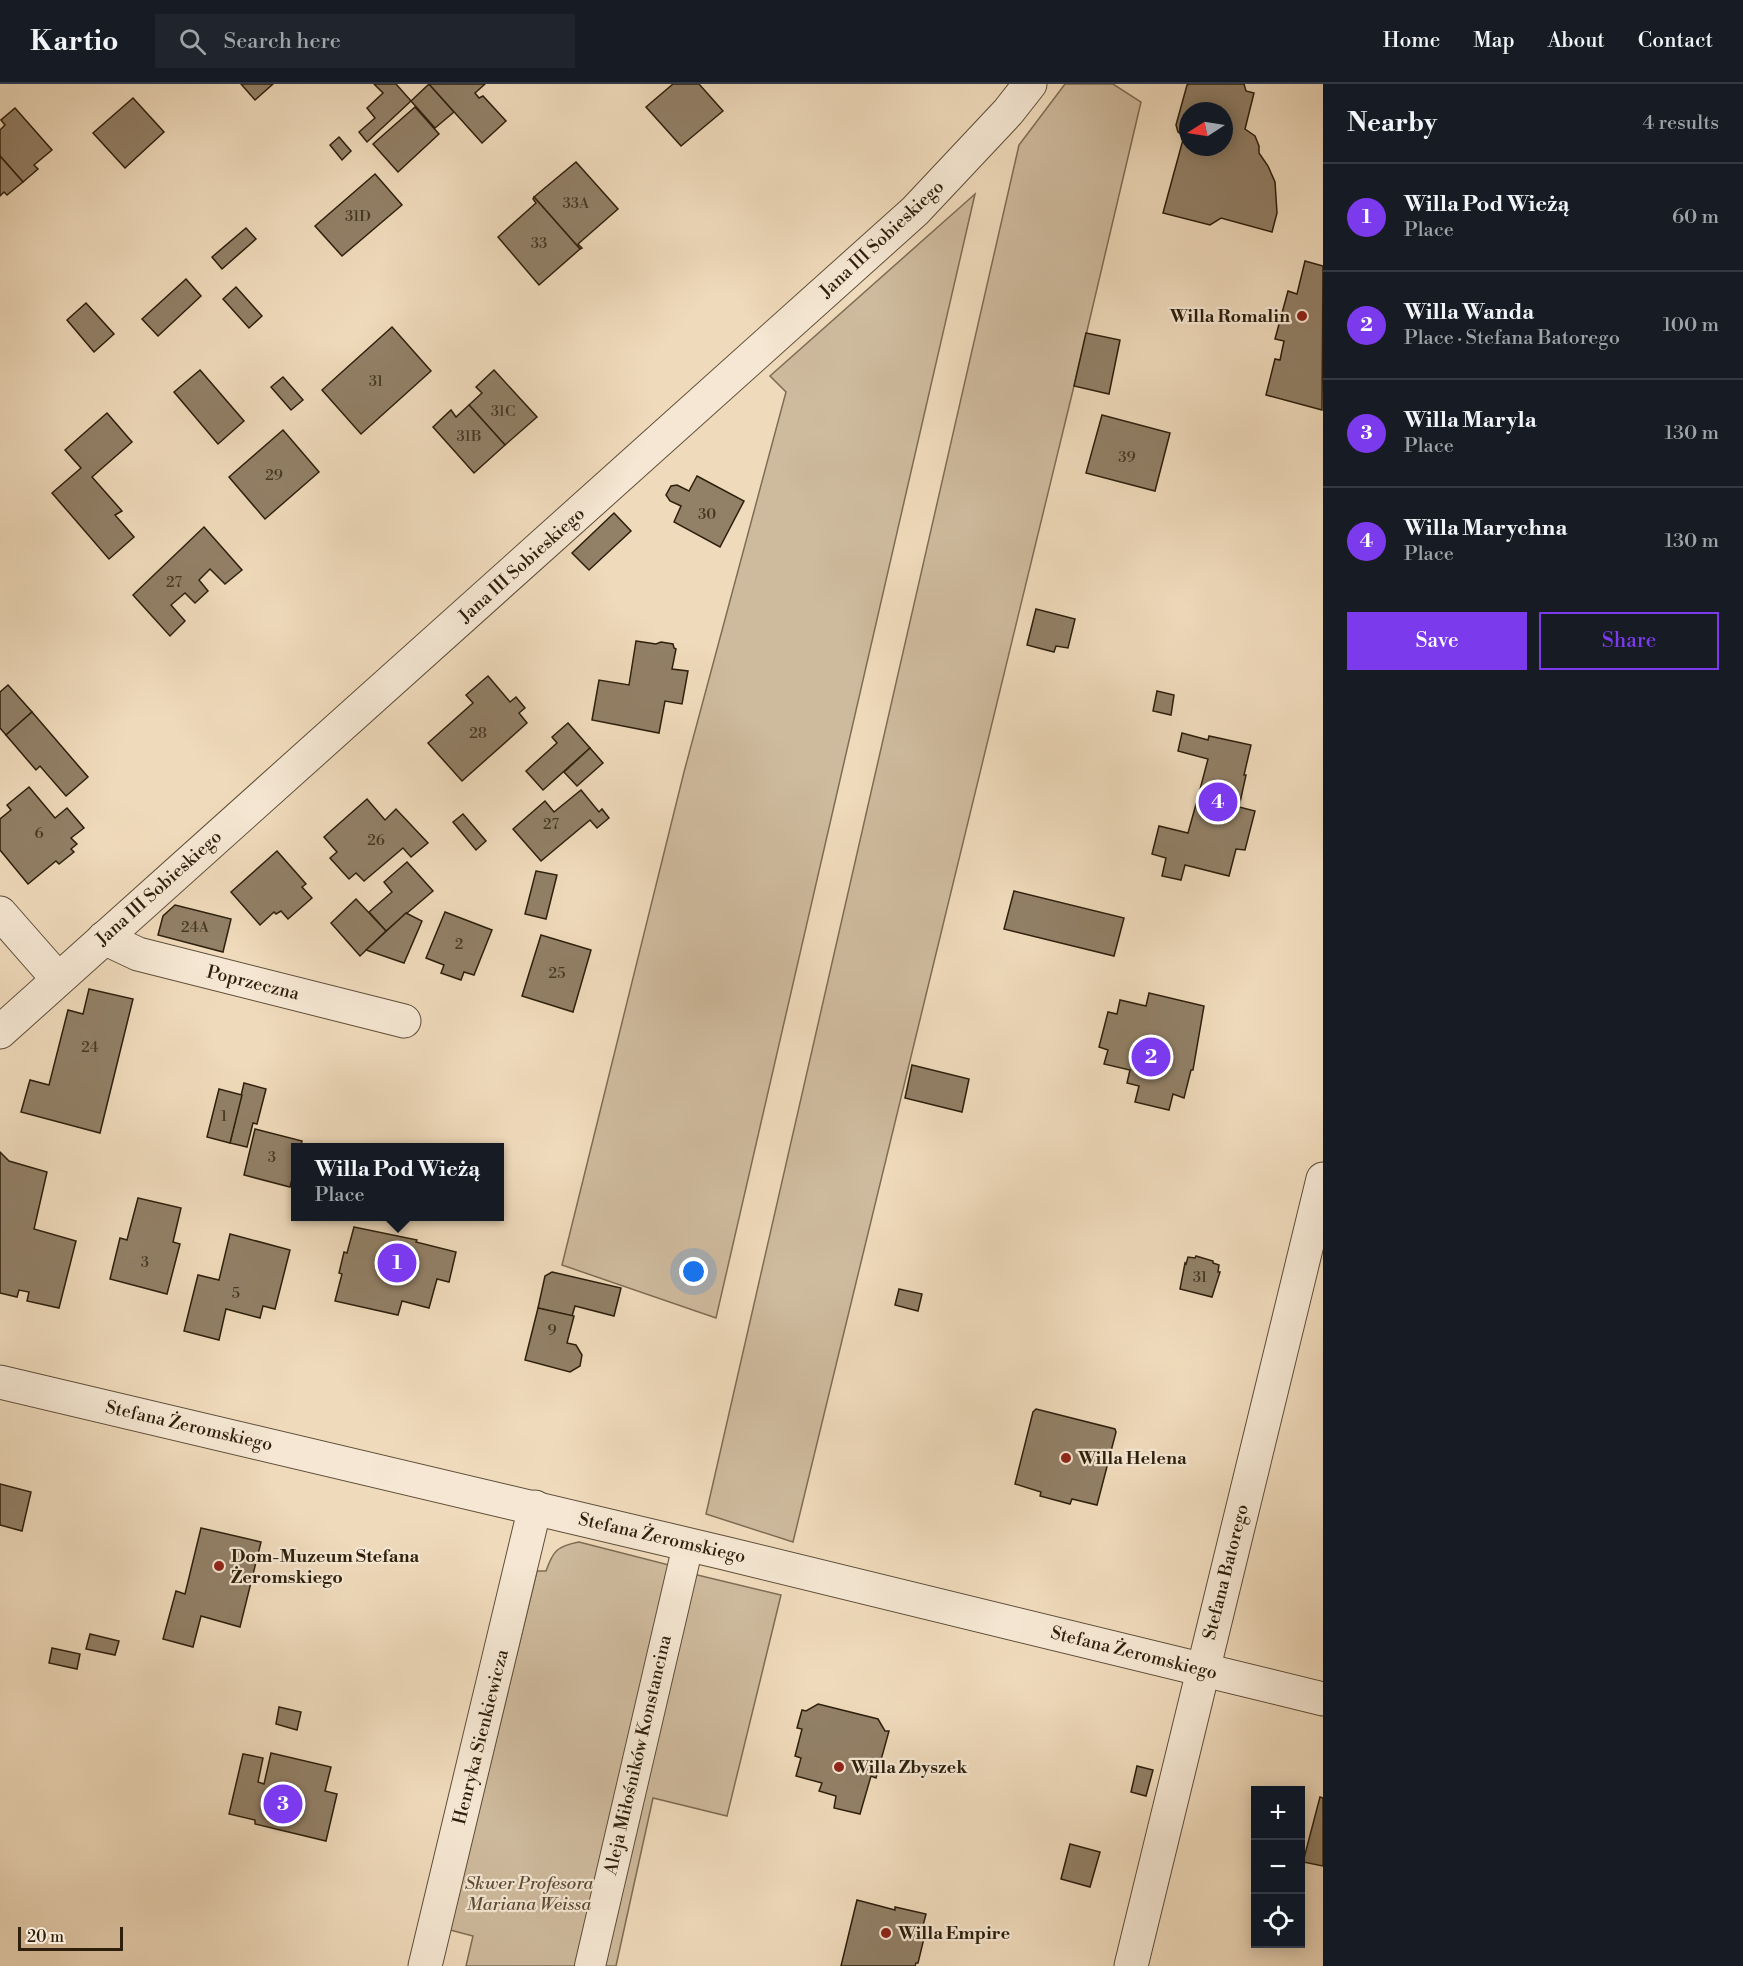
<!DOCTYPE html>
<meta charset="utf-8">
<style>
:root{--surface:#171b24;--page:#20242c;--text:#f1f3f6;--muted:#9ea1a6;--line:#363941;--accent:#7c3aed}
body{margin:0;font-family:"Libre Bodoni",serif;background:var(--page);color:var(--text)}
.controls{position:absolute;right:18px;bottom:18px;display:grid;overflow:hidden;border-radius:0px;box-shadow:0 3px 15px #0003}
.controls button{width:54px;height:54px;display:grid;place-items:center;padding:0;border:0;border-bottom:2px solid var(--line);background:var(--surface);color:var(--text);font:30px sans-serif}
.compass{position:absolute;left:1179px;top:18px;width:54px;height:54px;border-radius:50%;background:var(--surface);box-shadow:0 3px 15px #0003;rotate:258deg}
.scale{position:absolute;left:18px;bottom:15px;width:105px;box-sizing:border-box;padding-left:6px;border:3px solid #2d1f0c;border-top:0;font-size:16px;line-height:21px;white-space:nowrap;color:#2d1f0c;-webkit-text-stroke:4px #f5e7d3;paint-order:stroke}
.you{position:absolute;left:694px;top:1188px;width:21px;height:21px;margin:-15px;border:4px solid #fff;border-radius:50%;background:#1a73e8;box-shadow:0 0 0 9px #1a73e833}
.badge{display:grid;place-items:center;width:39px;height:39px;border-radius:50%;background:var(--accent);color:#fff;font-size:20px;font-weight:700}
.pin{position:absolute;translate:-50% -50%;border:3px solid #fff;box-shadow:0 2px 6px #0006}
.popup{position:absolute;left:291px;top:1059px;width:213px;height:78px;box-sizing:border-box;display:grid;place-content:center;border-radius:0px;background:var(--surface);filter:drop-shadow(0 2px 4px #0005);font-size:20px;white-space:nowrap;color:var(--muted)}
.popup b{font-size:22px;color:var(--text)}
.popup::after{content:'';position:absolute;left:50%;top:100%;margin-left:-12px;border:12px solid transparent;border-top-color:var(--surface)}
.list{margin:0;padding:0;list-style:none}
h2{display:flex;justify-content:space-between;align-items:center;height:78px;margin:0;padding:0 24px;font-size:26px}
h2 small{font-size:20px;font-weight:400;color:var(--muted)}
.list li{display:grid;grid-template-columns:39px 1fr auto;gap:18px;align-items:center;box-sizing:border-box;height:108px;padding:0 24px;border-top:2px solid var(--line)}
.list b{display:block;font-size:22px;white-space:nowrap}
.list p{margin:0;font-size:20px;white-space:nowrap;color:var(--muted)}
.list em{font-size:20px;font-style:normal;color:var(--muted)}
.actions{display:flex;gap:12px;padding:18px 24px}
.actions a{flex:1;padding:14px 0;border:2px solid var(--accent);border-radius:0px;text-align:center;font-size:21px;color:var(--accent)}
.actions .main{background:var(--accent);color:#fff}
.icon{flex:none;width:33px;height:33px;fill:none;stroke:currentColor;stroke-width:2;stroke-linecap:round;stroke-linejoin:round}
.map{position:relative;flex:none;width:1323px;height:1882px;overflow:hidden}
header{display:flex;align-items:center;gap:36px;box-sizing:border-box;height:84px;padding:0 30px;background:var(--surface);border-bottom:2px solid var(--line)}
header strong{font-size:28px}
nav{display:flex;gap:33px;margin-inline-start:auto;font-size:21px}
.search{width:420px;height:54px;background:var(--page);display:flex;align-items:center;gap:15px;box-sizing:border-box;padding:0 21px;border-radius:0px;color:var(--muted);font-size:22px}
main{display:flex}
aside{flex:1;background:var(--surface)}
.map>svg:first-child{display:block}
</style>
<header>
<strong>Kartio</strong>
<div class="search"><svg class="icon" aria-label="search" viewBox="0 0 24 24"><circle cx="10" cy="10" r="6"/><path d="M15 15l6 6"/></svg>Search here</div>
<nav><a>Home</a><a>Map</a><a>About</a><a>Contact</a></nav>
</header>
<main>
<div class="map">
<svg width="1323" height="1882" viewBox="0 0 1323 1882">
<rect width="100%" height="100%" fill="#efdabb"/>
<filter id="stains"><feTurbulence type="fractalNoise" baseFrequency=".00333" numOctaves="4"/><feColorMatrix values="0 0 0 0 .2 0 0 0 0 .09 0 0 0 0 .02 0 0 0 .5 -.17"/></filter>
<radialGradient id="worn" r=".72"><stop offset=".6" stop-color="#630" stop-opacity="0"/><stop offset="1" stop-color="#630" stop-opacity=".3"/></radialGradient>
<g fill="#ceba9d" stroke="#7e6c54" stroke-width="1.5">
<polygon points="1065,0 1113,0 1141,18 1074,302 793,1458 706,1430 1019,61"/>
<polygon points="975,110 716,1234 562,1181 684,688 786,308 770,292"/>
<path d="M579,1458L669,1481L582,1882H466L473,1852L450,1846L537,1487H546C553,1467 557,1462 579,1458Z"/>
<polygon points="689,1489 781,1511 727,1732 653,1714 616,1882 598,1882"/>
</g>
<g fill="#928067" stroke="#2d1f0c" stroke-width="1.5" fill-rule="evenodd">
<polygon points="241,0 273,0 255,16"/>
<polygon points="374,0 396,0 411,17 367,58 359,48 375,34 367,24 383,9"/>
<polygon points="429,0 454,28 435,44 411,17"/>
<polygon points="429,0 485,0 475,9 479,14 483,12 506,37 482,59"/>
<polygon points="673,0 699,0 723,27 681,62 646,23"/>
<path d="M1189,0H1244L1246,7L1254,9L1245,45L1255,52L1259,62V69L1268,82L1275,98L1277,129L1272,148L1221,134L1210,141L1163,129L1184,52L1178,48L1176,41L1187,1ZM1188,27H1224V63H1188Z"/>
<polygon points="133,14 164,48 125,84 93,49"/>
<polygon points="415,23 439,50 398,88 373,60"/>
<polygon points="15,24 52,66 34,81 38,85 23,98 0,72 0,46 5,41 1,36"/>
<polygon points="339,53 351,67 342,76 330,61"/>
<polygon points="0,72 23,98 7,111 4,108 0,112"/>
<polygon points="576,78 618,125 578,160 582,164 580,165 534,113"/>
<polygon points="375,90 402,121 342,172 315,142"/>
<polygon points="534,113 580,165 539,201 498,153 536,119 533,115"/>
<polygon points="246,144 256,155 222,185 212,173"/>
<polygon points="1305,177 1323,182 1322,326 1266,311 1275,275 1280,276 1284,257 1275,255 1288,207 1297,210"/>
<polygon points="186,195 201,212 158,252 142,235"/>
<polygon points="236,203 262,232 249,244 223,215"/>
<polygon points="86,219 114,250 94,268 67,236"/>
<polygon points="392,243 431,287 361,350 322,306"/>
<polygon points="1086,249 1120,256 1109,310 1074,302"/>
<polygon points="200,286 244,337 218,360 174,308"/>
<polygon points="494,286 537,333 505,361 469,321 482,309 476,303"/>
<polygon points="283,293 303,316 291,326 271,303"/>
<polygon points="469,321 505,361 474,389 433,343 451,326 456,333"/>
<polygon points="107,329 132,358 92,393 122,427 115,431 134,453 109,475 52,409 81,384 65,366"/>
<polygon points="1102,331 1170,349 1155,407 1086,389"/>
<polygon points="283,346 319,388 265,435 229,393"/>
<polygon points="697,392 744,417 720,463 674,438 681,422 670,417 666,411 671,402 677,401 689,407"/>
<polygon points="614,429 631,447 589,486 572,469"/>
<polygon points="204,443 242,486 225,500 210,485 199,496 208,507 195,519 185,509 171,521 185,537 170,552 133,511"/>
<polygon points="1036,525 1075,535 1068,564 1056,562 1054,568 1027,561"/>
<polygon points="636,557 656,560 661,558 673,560 674,564 676,565 672,585 688,587 682,620 665,617 659,649 592,636 599,596 629,601"/>
<polygon points="488,592 510,618 516,613 525,624 519,629 527,639 462,697 428,659 473,619 466,611"/>
<polygon points="8,601 32,628 6,651 0,644 0,608"/>
<polygon points="1157,607 1174,611 1171,631 1153,627"/>
<polygon points="32,628 88,693 66,712 40,682 36,686 6,651"/>
<polygon points="568,639 590,664 543,706 526,687 557,659 552,653"/>
<polygon points="1182,649 1208,656 1209,652 1251,661 1244,691 1246,691 1239,723 1255,727 1245,766 1236,765 1229,792 1185,781 1181,796 1162,792 1166,774 1152,770 1159,742 1188,749 1198,713 1208,675 1178,667"/>
<polygon points="590,664 603,679 577,702 564,688"/>
<polygon points="29,703 55,734 67,724 84,744 71,754 77,760 71,765 74,768 59,780 56,777 28,800 0,766 0,735 11,726 7,721"/>
<polygon points="581,706 599,728 602,725 609,734 597,744 590,736 541,777 513,745 545,717 554,728"/>
<polygon points="367,715 385,736 396,725 428,759 411,773 403,764 364,797 356,789 349,795 330,774 337,768 324,753"/>
<polygon points="463,730 486,757 476,766 453,738"/>
<polygon points="277,767 306,800 302,803 312,814 288,835 281,827 276,830 274,828 260,841 231,808"/>
<polygon points="407,778 433,807 386,847 369,828 392,808 384,798"/>
<polygon points="536,787 557,791 546,835 525,830"/>
<polygon points="1014,807 1124,834 1114,872 1004,845"/>
<polygon points="356,815 386,847 360,872 331,839"/>
<polygon points="175,821 231,835 223,868 158,851 163,832"/>
<polygon points="445,828 492,846 474,891 464,888 461,896 441,889 444,881 426,874"/>
<polygon points="406,829 422,837 404,879 366,866"/>
<polygon points="541,851 591,866 573,928 522,912"/>
<polygon points="89,905 133,915 100,1049 21,1028 30,996 49,1001 68,926 83,930"/>
<polygon points="1149,909 1204,922 1193,986 1191,986 1184,1014 1173,1010 1169,1026 1135,1018 1139,1002 1127,999 1130,986 1104,980 1108,966 1099,963 1108,928 1117,930 1120,916 1146,922"/>
<polygon points="912,981 969,995 962,1028 905,1014"/>
<polygon points="244,999 266,1005 257,1040 253,1039 247,1063 230,1059"/>
<polygon points="219,1005 242,1011 230,1059 207,1053"/>
<polygon points="255,1045 302,1057 300,1064 295,1064 295,1083 290,1103 244,1091"/>
<polygon points="0,1068 9,1077 47,1088 34,1145 76,1157 59,1224 27,1217 29,1208 19,1206 17,1213 0,1209"/>
<polygon points="138,1114 181,1124 173,1158 180,1160 167,1210 110,1195 120,1154 127,1156"/>
<polygon points="354,1143 417,1156 416,1158 456,1168 449,1198 437,1195 429,1224 402,1217 398,1231 335,1217 342,1190 339,1189 344,1168 347,1169"/>
<polygon points="230,1150 290,1166 275,1225 263,1222 260,1234 226,1225 219,1256 184,1247 198,1191 219,1196"/>
<polygon points="1196,1172 1213,1177 1213,1179 1219,1181 1218,1188 1220,1188 1212,1213 1180,1205 1185,1179 1186,1180 1188,1173 1195,1174"/>
<polygon points="552,1188 621,1204 614,1232 575,1222 572,1232 538,1224 545,1192"/>
<polygon points="899,1205 922,1210 918,1227 895,1221"/>
<polygon points="538,1224 574,1232 567,1259 576,1261 582,1271 580,1282 570,1288 525,1276"/>
<polygon points="1036,1325 1115,1345 1116,1348 1097,1421 1072,1415 1070,1420 1040,1412 1041,1408 1015,1400 1033,1328"/>
<polygon points="0,1400 31,1408 22,1447 0,1441"/>
<polygon points="201,1444 261,1458 240,1543 201,1532 193,1563 163,1555 176,1507 185,1510"/>
<polygon points="90,1550 119,1557 115,1571 86,1565"/>
<polygon points="52,1564 80,1570 77,1585 49,1579"/>
<polygon points="818,1620 878,1635 885,1647 889,1647 876,1694 871,1692 860,1730 834,1724 836,1712 819,1707 822,1699 796,1692 801,1674 795,1672 802,1645 797,1644 802,1626 806,1627"/>
<polygon points="279,1623 301,1628 297,1646 276,1640"/>
<polygon points="271,1669 331,1683 325,1707 337,1710 326,1757 255,1740 255,1736 229,1730 243,1670 263,1674 258,1698 264,1700"/>
<polygon points="1137,1682 1153,1686 1146,1712 1131,1708"/>
<polygon points="1320,1713 1323,1714 1323,1782 1303,1778"/>
<polygon points="1070,1760 1100,1768 1090,1803 1061,1795"/>
<polygon points="857,1816 895,1826 895,1823 926,1830 921,1849 925,1850 918,1879 916,1879 915,1882 841,1882"/>
</g>
<g fill="none" stroke-linecap="round" stroke-linejoin="round">
<g stroke="#5e4e38" stroke-width="32">
<polyline id="pedestrian" points="590,1882 688,1461"/>
</g>
<g stroke="#5e4e38" stroke-width="35">
<g id="minor">
<polyline points="0,829 58,895"/>
<polyline points="104,854 138,870 404,937"/>
<polyline points="0,948 915,127 1008,28 1030,0"/>
<polyline points="0,1298 724,1469 1323,1615"/>
<polyline points="425,1882 535,1423"/>
<polyline points="1131,1882 1323,1095"/>
</g>
</g>
<use href="#pedestrian" stroke="#f5e7d3" stroke-width="30"/>
<use href="#minor" stroke="#f5e7d3" stroke-width="33"/>
</g>
<g fill="#8f2418" stroke="#f5e7d3" stroke-width="2">
<circle cx="1302" cy="232" r="6"/>
<circle cx="1066" cy="1374" r="6"/>
<circle cx="219" cy="1482" r="6"/>
<circle cx="839" cy="1683" r="6"/>
<circle cx="886" cy="1849" r="6"/>
</g>
<g text-anchor="middle" dominant-baseline="central" stroke-width="4.5" stroke-linejoin="round" paint-order="stroke">
<g font-size="15" fill="#463723">
<text x="576" y="119">33A</text>
<text x="358" y="132">31D</text>
<text x="539" y="159">33</text>
<text x="376" y="297">31</text>
<text x="503" y="327">31C</text>
<text x="469" y="352">31B</text>
<text x="1127" y="373">39</text>
<text x="274" y="391">29</text>
<text x="707" y="430">30</text>
<text x="174" y="498">27</text>
<text x="478" y="649">28</text>
<text x="551" y="740">27</text>
<text x="39" y="749">6</text>
<text x="376" y="756">26</text>
<text x="195" y="843">24A</text>
<text x="459" y="860">2</text>
<text x="557" y="889">25</text>
<text x="90" y="963">24</text>
<text x="224" y="1032">1</text>
<text x="272" y="1073">3</text>
<text x="145" y="1178">3</text>
<text x="1200" y="1193">31</text>
<text x="236" y="1209">5</text>
<text x="552" y="1246">9</text>
</g>
<g font-size="18" fill="#2d1f0c" stroke="#f5e7d3">
<text transform="translate(882 155) rotate(-43)">Jana III Sobieskiego</text>
<text transform="translate(522 481) rotate(-42)">Jana III Sobieskiego</text>
<text transform="translate(159 804) rotate(-42)">Jana III Sobieskiego</text>
<text transform="translate(253 899) rotate(14)">Poprzeczna</text>
<text transform="translate(189 1342) rotate(13)">Stefana Żeromskiego</text>
<text transform="translate(662 1454) rotate(13)">Stefana Żeromskiego</text>
<text transform="translate(1226 1488) rotate(-76)">Stefana Batorego</text>
<text transform="translate(1134 1569) rotate(14)">Stefana Żeromskiego</text>
<text transform="translate(481 1653) rotate(-76)">Henryka Sienkiewicza</text>
<text transform="translate(638 1671) rotate(-77)">Aleja Miłośników Konstancina</text>
</g>
<g font-size="18" font-weight="bold" fill="#2d1f0c" stroke="#f5e7d3" text-anchor="start">
<text x="1290" y="232" text-anchor="end">Willa Romalin</text>
<text x="1078" y="1374">Willa Helena</text>
<text x="231" y="1472">Dom-Muzeum Stefana<tspan x="231" dy="21">Żeromskiego</tspan></text>
<text x="851" y="1683">Willa Zbyszek</text>
<text x="898" y="1849">Willa Empire</text>
</g>
<g font-size="18" font-style="italic" fill="#5d4e38" stroke="#f5e7d3">
<text x="529" y="1799">Skwer Profesora<tspan x="529" dy="21">Mariana Weissa</tspan></text>
</g>
</g>
<rect width="100%" height="100%" filter="url(#stains)"/>
<rect width="100%" height="100%" fill="url(#worn)"/>
</svg>
<div class="controls">
<button>+</button>
<button>−</button>
<button><svg class="icon" aria-label="locate" viewBox="0 0 24 24"><circle cx="12" cy="12" r="6"/><path d="M12 2v4M12 18v4M2 12h4M18 12h4"/></svg></button>
</div>
<svg class="compass" viewBox="-18 -18 36 36"><path d="M0-13l5 13h-10z" fill="#e53935"/><path d="M0 13l5-13h-10z" fill="#9ea1a6"/></svg>
<div class="scale">20 m</div>
<div class="you"></div>
<div class="pin badge" style="left:397px;top:1179px">1</div>
<div class="popup"><b>Willa Pod Wieżą</b>Place</div>
<div class="pin badge" style="left:1151px;top:973px">2</div>
<div class="pin badge" style="left:283px;top:1720px">3</div>
<div class="pin badge" style="left:1218px;top:718px">4</div>
</div>
<aside>
<h2>Nearby<small>4 results</small></h2>
<ul class="list">
<li><span class="badge">1</span><div><b>Willa Pod Wieżą</b><p>Place</p></div><em>60 m</em></li>
<li><span class="badge">2</span><div><b>Willa Wanda</b><p>Place · Stefana Batorego</p></div><em>100 m</em></li>
<li><span class="badge">3</span><div><b>Willa Maryla</b><p>Place</p></div><em>130 m</em></li>
<li><span class="badge">4</span><div><b>Willa Marychna</b><p>Place</p></div><em>130 m</em></li>
</ul>
<div class="actions"><a class="main">Save</a><a>Share</a></div>
</aside>
</main>
